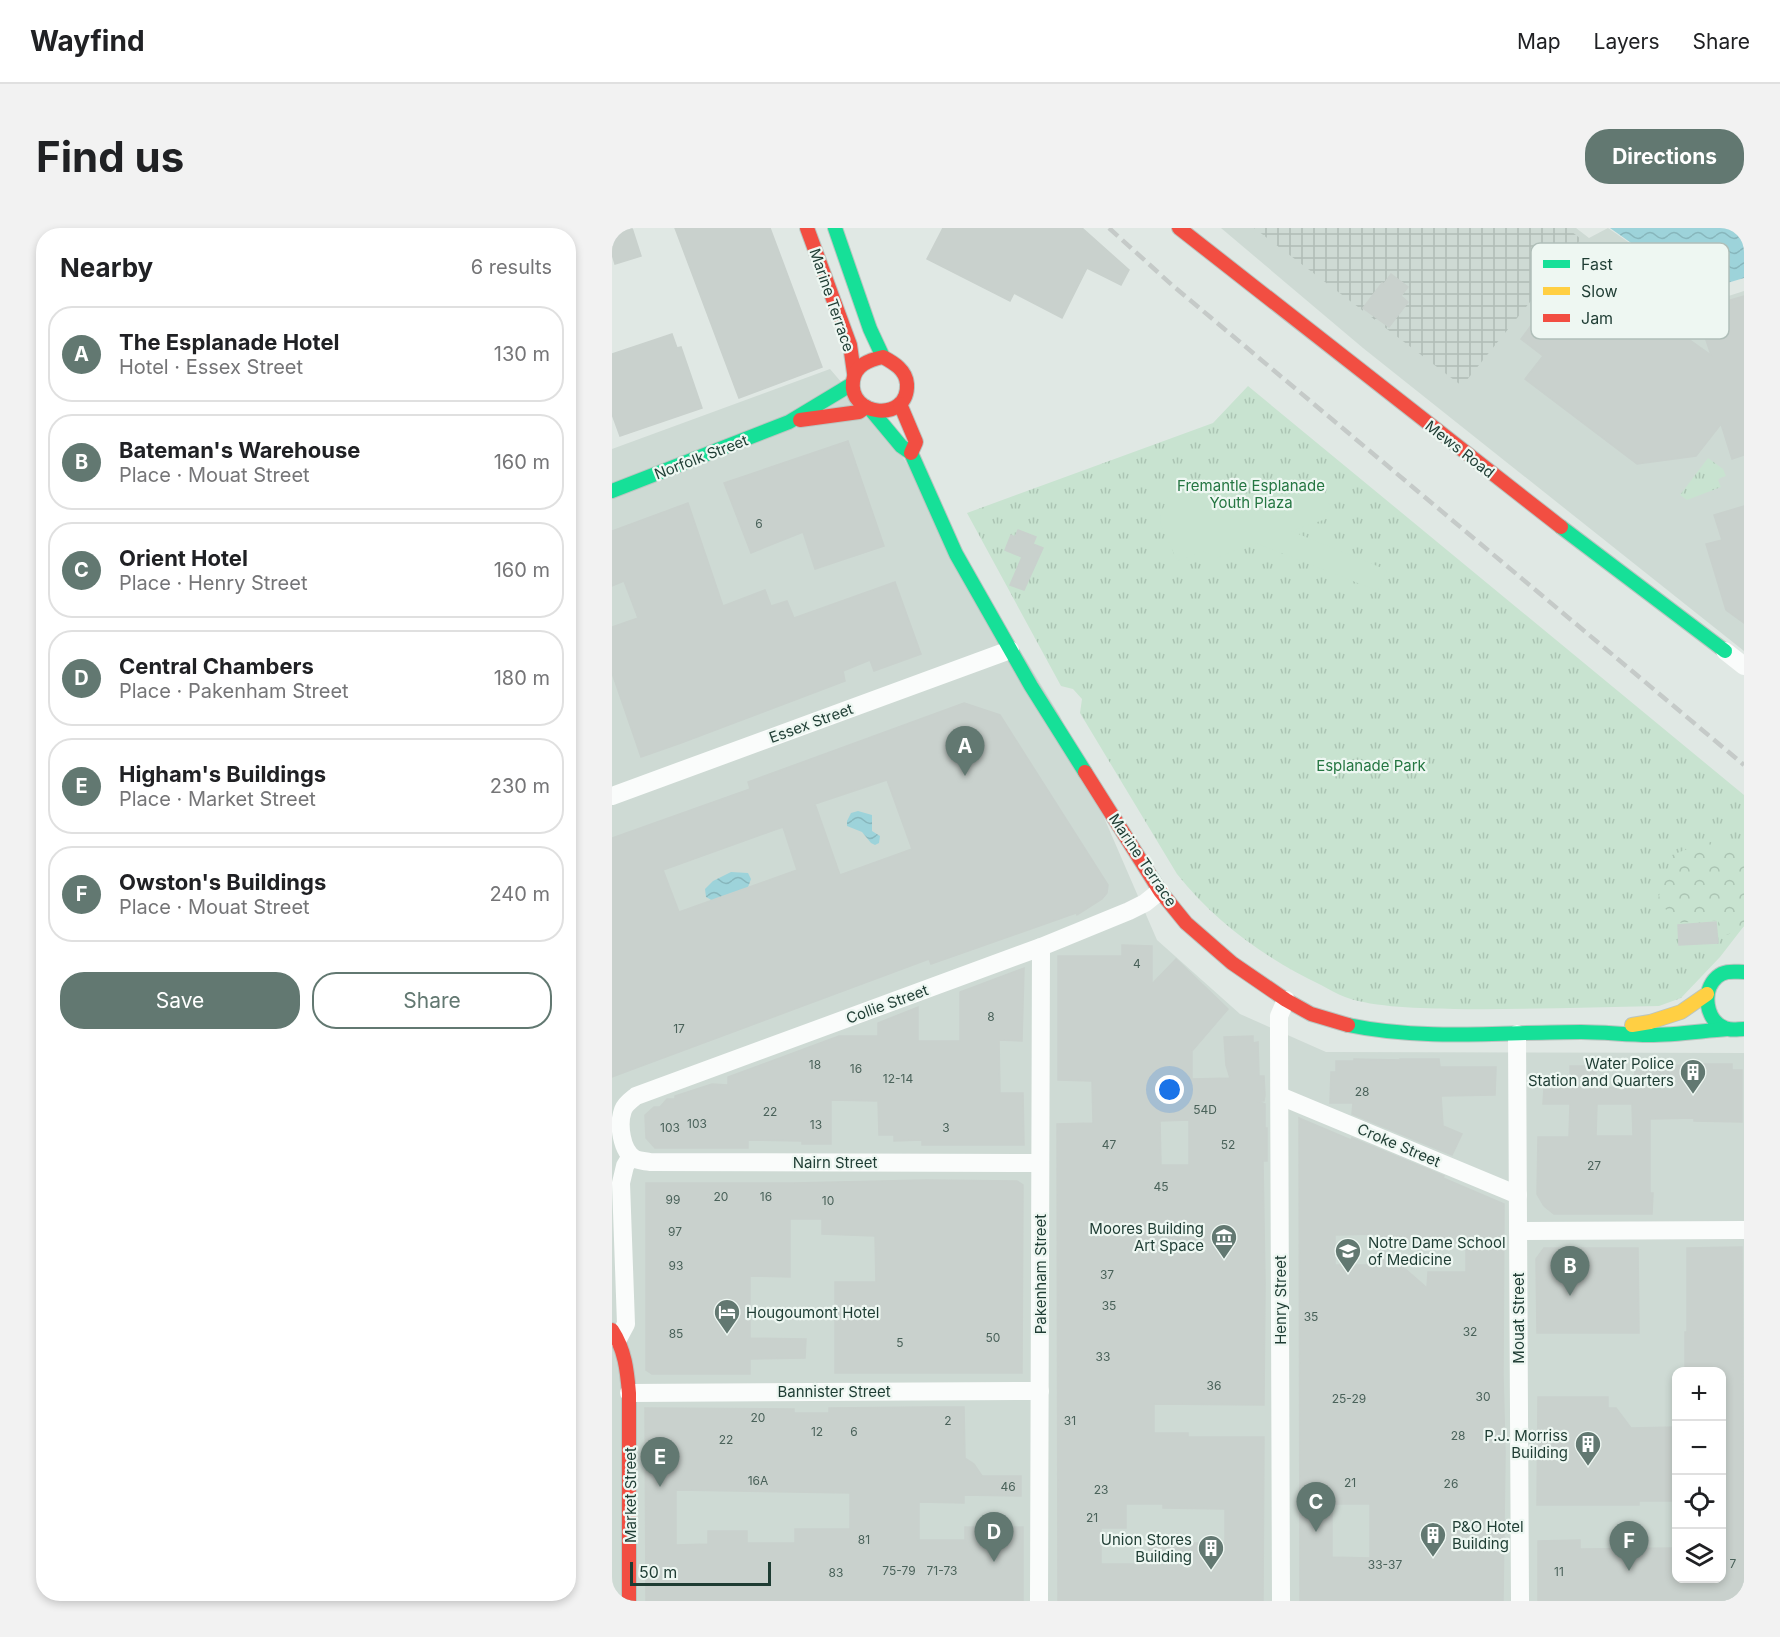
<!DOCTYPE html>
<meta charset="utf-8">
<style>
:root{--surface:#fff;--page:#f2f2f2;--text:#202124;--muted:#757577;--line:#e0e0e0;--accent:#627871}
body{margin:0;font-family:Inter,sans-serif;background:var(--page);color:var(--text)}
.controls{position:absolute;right:18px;bottom:18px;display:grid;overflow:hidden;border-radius:12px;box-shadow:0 3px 9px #0003}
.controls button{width:54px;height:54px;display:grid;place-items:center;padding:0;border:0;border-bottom:2px solid var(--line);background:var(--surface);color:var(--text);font:30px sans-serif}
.scale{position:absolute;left:18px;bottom:15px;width:141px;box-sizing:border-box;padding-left:6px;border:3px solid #1e3c33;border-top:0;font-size:16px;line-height:21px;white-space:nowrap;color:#1e3c33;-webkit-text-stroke:4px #eef7f2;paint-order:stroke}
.you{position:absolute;left:558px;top:862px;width:21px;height:21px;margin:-15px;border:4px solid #fff;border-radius:50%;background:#1a73e8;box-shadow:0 0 0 9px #1a73e833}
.badge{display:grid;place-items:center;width:39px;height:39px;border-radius:50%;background:var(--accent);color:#fff;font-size:20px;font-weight:700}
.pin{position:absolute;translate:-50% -50px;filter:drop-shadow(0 2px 3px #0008)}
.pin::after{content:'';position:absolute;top:32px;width:21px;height:18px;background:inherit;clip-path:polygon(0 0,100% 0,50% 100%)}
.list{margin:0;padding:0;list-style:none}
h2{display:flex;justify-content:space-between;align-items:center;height:78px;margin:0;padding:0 24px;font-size:26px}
h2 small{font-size:20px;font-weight:400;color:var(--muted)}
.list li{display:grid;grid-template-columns:39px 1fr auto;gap:18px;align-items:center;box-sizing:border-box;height:96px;margin:0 12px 12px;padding:0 12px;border:2px solid var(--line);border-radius:24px}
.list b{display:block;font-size:22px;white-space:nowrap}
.list p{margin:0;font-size:20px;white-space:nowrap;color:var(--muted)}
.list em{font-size:20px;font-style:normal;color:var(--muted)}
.actions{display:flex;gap:12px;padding:18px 24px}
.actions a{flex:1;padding:14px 0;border:2px solid var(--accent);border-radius:24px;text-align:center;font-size:21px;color:var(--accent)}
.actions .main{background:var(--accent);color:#fff}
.icon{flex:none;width:33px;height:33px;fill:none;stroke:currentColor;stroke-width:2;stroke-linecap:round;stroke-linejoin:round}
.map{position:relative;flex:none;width:1132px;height:1373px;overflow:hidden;border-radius:24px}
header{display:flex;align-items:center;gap:36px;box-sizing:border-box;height:84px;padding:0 30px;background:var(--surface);border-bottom:2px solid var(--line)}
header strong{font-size:28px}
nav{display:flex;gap:33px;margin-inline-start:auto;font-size:21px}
.intro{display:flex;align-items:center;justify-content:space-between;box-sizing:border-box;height:144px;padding:0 36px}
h1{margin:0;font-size:42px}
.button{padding:15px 27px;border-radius:24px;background:var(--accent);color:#fff;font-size:21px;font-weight:700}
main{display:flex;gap:36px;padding:0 36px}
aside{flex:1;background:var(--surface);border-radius:24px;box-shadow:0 3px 9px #0003}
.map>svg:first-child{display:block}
</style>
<header>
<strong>Wayfind</strong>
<nav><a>Map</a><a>Layers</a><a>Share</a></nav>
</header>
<div class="intro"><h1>Find us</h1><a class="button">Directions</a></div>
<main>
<aside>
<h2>Nearby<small>6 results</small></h2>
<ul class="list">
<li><span class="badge">A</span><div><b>The Esplanade Hotel</b><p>Hotel · Essex Street</p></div><em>130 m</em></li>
<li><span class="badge">B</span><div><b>Bateman's Warehouse</b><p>Place · Mouat Street</p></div><em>160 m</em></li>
<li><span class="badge">C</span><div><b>Orient Hotel</b><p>Place · Henry Street</p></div><em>160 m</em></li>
<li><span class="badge">D</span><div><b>Central Chambers</b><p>Place · Pakenham Street</p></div><em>180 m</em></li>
<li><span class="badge">E</span><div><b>Higham's Buildings</b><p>Place · Market Street</p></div><em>230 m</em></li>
<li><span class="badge">F</span><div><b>Owston's Buildings</b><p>Place · Mouat Street</p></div><em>240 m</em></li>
</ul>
<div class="actions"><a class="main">Save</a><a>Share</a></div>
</aside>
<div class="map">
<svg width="1132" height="1373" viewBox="0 0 1132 1373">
<defs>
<pattern id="industrial-grid" width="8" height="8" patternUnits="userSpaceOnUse" patternTransform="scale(1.5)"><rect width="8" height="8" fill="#cedad4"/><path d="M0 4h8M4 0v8" fill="none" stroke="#b0bcb6"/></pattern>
<pattern id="grass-tufts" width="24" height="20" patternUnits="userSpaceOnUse" patternTransform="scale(1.5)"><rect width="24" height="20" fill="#c8e3d0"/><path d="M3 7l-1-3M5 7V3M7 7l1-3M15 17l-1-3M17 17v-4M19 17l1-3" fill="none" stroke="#abc4b3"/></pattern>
<pattern id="forest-crowns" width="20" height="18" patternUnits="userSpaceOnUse" patternTransform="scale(1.5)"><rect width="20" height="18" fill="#c8e3d0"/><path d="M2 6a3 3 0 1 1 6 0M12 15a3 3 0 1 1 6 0" fill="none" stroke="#abc4b3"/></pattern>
<pattern id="water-waves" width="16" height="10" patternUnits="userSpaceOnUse" patternTransform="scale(1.5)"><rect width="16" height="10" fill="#9dd3da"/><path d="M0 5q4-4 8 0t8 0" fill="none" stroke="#87b6bc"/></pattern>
</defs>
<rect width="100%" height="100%" fill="#e0e8e4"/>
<g fill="#cedad4" fill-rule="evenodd">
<polygon points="609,0 964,0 977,10 996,0 1099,71 1132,59 1132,423 751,120"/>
<path d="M218,141L284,218L448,488L545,712L628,786L714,824L1132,825V1373H0V221ZM1064,1144H1110V1350H1064Z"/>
</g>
<polygon fill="url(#industrial-grid)" points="642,0 955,0 969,11 850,158"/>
<g fill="url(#grass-tufts)">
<path d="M636,158L1132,567V698L1108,729L1069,770L1047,778C979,779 910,782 842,781C810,780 763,780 733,769C725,766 717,761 709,757C654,731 603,694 565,646L468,485L470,471L461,461L449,458L355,285L601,195Z"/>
<polygon points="1096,230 1111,241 1114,248 1108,250 1106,252 1109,259 1075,272 1068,267"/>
</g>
<path fill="url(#forest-crowns)" d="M1096,613L1132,628V698C1127,704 1116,707 1107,708L1106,692L1064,695L1046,671L1060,627Z"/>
<polygon fill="#c8e3d0" points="561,256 627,283 710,256 719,281 712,285 714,291 679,303 775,342 766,363 644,315 603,330 592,323 565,333 549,296 548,289"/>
<g fill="url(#water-waves)">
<polygon points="998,0 1132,0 1132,61 1101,73"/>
<polygon points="246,583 260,587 260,603 268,608 267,615 263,617 259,615 250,604 235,598 235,593 239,585"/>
<polygon points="119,644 136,645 139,651 135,662 103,674 94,669 93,661 101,653"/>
</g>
<polygon fill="#e0e8e4" points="1132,50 1132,63 1101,73 1088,63"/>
<g fill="#c9d1cd" stroke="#c9d1cd" stroke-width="1.5" fill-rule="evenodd">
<polygon points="0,0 20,0 29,28 3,36 0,26"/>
<polygon points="63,0 158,0 210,139 127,170"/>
<polygon points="331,0 470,0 517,42 509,57 475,40 450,90 402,65 398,73 315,31"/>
<polygon points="997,21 1011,32 995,53 1025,75 1020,81 1046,100 1051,93 1099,127 1084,82 1132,68 1132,227 1120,231 1109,196 1084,228 1025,236 913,151 931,128 909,111 957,46 970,56"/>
<polygon points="779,46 796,59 789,68 796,74 777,99 751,80 770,55 772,56"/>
<polygon points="60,106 65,120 69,119 90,180 8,208 0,186 0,126"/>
<polygon points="236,213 272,318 203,341 191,304 139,325 112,255"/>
<polygon points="76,275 111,378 153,362 159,378 175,373 182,390 283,354 309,426 262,443 258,432 231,443 233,453 69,515 29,529 0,445 0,399 26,390 12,353 0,358 0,303"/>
<polygon points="1132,278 1132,395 1114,382 1094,316 1110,312 1102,287"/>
<polygon points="406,302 424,309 421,316 431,320 412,362 398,357 410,329 393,322 399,307 403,309"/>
<path d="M352,475L388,487L496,657L495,665L490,671L465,687L464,685L319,736L317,731L0,849V610L138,561L136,554ZM275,552L300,621L228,647L203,576ZM171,599L185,642L67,684L51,642Z"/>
<polygon points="1104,694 1106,715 1067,717 1066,697"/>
<path d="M510,717L540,718V756L564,731L616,781L580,823V851L618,850L614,837L612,809L641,808V815L646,814L647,848H652L653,867L652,873H645L653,876V900H655V933H651L653,1055L652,1177L542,1176V1205H576V1209H652L651,1373H446L445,896L481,895L480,853L446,852V728H510ZM577,892V937H549L548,893ZM514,1276H551V1280L613,1281V1315H537V1336H489V1300H514Z"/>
<polygon points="412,740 410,813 387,812 388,865 411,865 412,917 310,917 310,912 282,913 282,907 267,907 266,873 219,872 219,916 190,916 190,913 136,912 136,920 43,920 34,910 33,887 42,879 48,879 55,871 63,871 63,868 100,856 116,857 116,849 227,808 266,808 266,795 306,779 306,813 348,813 348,764"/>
<polygon points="742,831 788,832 788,831 827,831 828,839 884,839 883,867 829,868 831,898 850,906 840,927 740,886 741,875 718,875 719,844 724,844 724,833 742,833"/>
<path d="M1074,836H1120V842H1130V894L1082,893V890L1038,891V965H1041L1040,986H942L932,978L925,966L926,909H957L958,876H931L932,860L958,861V838H984V859L1023,860V843H1042V838L1074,837ZM985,876H1020L1021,908H984Z"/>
<path d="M687,890L739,912L740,910L832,948L831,950L892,976L891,1147L893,1226L891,1373H688ZM768,1006V1013L854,1015V1044H816L815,1060L768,1019L767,1037H723V1007ZM720,1276H758V1330L720,1329Z"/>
<polygon points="314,952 405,953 411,957 410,1145 223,1145 223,1054 264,1054 263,1008 210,1006 210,991 178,991 178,1049 138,1048 138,1110 194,1111 193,1130 138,1131 138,1146 40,1146 34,1142 34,955 182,955"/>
<polygon points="1130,1019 1132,1373 926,1373 926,1313 968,1312 968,1321 1061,1320 1061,1335 1065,1335 1065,1350 1110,1350 1110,1143 1073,1143 1073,1104 1075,1104 1075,1020"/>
<polygon points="932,1020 1026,1020 1027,1105 925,1105 924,1031"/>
<polygon points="926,1169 996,1169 996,1180 1004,1180 1019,1200 1065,1199 1065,1273 1027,1273 1027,1277 925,1277"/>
<path d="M318,1179H352L353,1230L362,1236L370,1248H409V1268L352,1267V1275L307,1274V1312H353V1299H411V1373H34L33,1180L182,1181V1185H217V1180ZM64,1262L238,1265V1301H183V1315H135V1303H96V1316L64,1317Z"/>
</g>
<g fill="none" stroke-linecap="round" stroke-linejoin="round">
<g stroke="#bac5c0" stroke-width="16">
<g id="fast">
<polyline points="223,0 258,101 271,129"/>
<polyline points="259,182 289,218 299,225 344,326 419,458 473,544"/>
<polyline points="0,263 177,194 240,156"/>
<polyline points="949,299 1113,423"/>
<path d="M1132,744C1122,744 1113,742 1105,749C1089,763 1094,793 1113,800C1119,803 1126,801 1132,801"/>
<path d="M736,797C812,813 892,804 969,804C992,804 1015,807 1037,807C1063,807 1089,803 1115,801"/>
</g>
</g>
<g stroke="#bac5c0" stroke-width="16">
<polyline id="slow" points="1020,797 1038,794 1069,784 1095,766"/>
</g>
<g stroke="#bac5c0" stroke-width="16">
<g id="jam">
<polyline points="195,0 238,117 242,145"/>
<polyline points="567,0 949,299"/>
<path d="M271,129C282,135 294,142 295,156C297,195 236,189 241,153C243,137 257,132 271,129Z"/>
<polyline points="288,176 304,214 299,225"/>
<polyline points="188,192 247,184 254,179"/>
<polyline points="473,544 548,663 574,695 620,735 674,772 699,786 736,797"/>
<path d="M0,1102C13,1122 15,1142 17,1165V1373"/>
</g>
</g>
<g stroke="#fafcfb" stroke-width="18">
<polyline points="1113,423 1132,438"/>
<polyline points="0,568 398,422"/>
<polyline points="905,806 908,1373"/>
<polyline points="668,868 906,967"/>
<path d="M428,935L38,934C33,933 28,933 23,931C9,923 6,896 11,882C13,876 19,872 24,868L429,719L517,683L533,675L548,663"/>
<polyline points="906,1003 1132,1002"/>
<polyline points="6,1111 14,1096 9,955 13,938 19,928"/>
<polyline points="17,1165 428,1163"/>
<polyline points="427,1373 429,719"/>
<polyline points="669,1373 667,806 667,788 674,772"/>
</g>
<use href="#fast" stroke="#16e098" stroke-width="14"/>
<use href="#slow" stroke="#ffcf43" stroke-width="14"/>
<use href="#jam" stroke="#f24e42" stroke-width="14"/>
<polyline stroke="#c5cac8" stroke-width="4.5" stroke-dasharray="12 6" stroke-linecap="butt" points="497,0 560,57 1132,537"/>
</g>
<defs>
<g id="building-pin" transform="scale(1.35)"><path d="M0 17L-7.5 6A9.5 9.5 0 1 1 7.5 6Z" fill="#627871" stroke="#eef7f2"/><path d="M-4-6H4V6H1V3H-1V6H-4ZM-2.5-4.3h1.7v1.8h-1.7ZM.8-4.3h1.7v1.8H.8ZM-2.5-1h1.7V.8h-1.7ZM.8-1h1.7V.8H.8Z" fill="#fff"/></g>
<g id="museum-pin" transform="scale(1.35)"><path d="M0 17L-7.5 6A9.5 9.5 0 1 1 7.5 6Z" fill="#627871" stroke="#eef7f2"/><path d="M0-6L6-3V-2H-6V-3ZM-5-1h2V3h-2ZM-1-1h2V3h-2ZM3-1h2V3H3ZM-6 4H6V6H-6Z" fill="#fff"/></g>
<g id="university-pin" transform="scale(1.35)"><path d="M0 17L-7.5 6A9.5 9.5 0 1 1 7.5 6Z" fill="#627871" stroke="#eef7f2"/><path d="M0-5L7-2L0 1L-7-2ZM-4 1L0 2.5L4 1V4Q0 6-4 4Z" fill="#fff"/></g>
<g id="hotel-pin" transform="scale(1.35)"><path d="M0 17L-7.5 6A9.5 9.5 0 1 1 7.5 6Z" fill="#627871" stroke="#eef7f2"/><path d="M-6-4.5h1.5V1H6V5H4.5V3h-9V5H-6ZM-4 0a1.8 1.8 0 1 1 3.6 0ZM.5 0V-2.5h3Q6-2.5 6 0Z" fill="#fff"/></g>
</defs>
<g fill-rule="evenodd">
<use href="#building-pin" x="1081" y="844"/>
<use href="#museum-pin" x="612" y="1009"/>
<use href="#university-pin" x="736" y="1023"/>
<use href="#hotel-pin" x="115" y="1084"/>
<use href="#building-pin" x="976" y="1216"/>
<use href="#building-pin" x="821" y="1307"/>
<use href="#building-pin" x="599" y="1320"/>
</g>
<g text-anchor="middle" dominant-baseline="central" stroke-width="4.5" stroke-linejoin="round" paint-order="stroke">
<g font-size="12" fill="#4a625a">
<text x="147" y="295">6</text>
<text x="525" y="735">4</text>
<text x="379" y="788">8</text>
<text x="67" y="800">17</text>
<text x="203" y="836">18</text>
<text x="244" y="840">16</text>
<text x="286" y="850">12-14</text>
<text x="750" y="863">28</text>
<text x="593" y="881">54D</text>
<text x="158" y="883">22</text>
<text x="85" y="895">103</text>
<text x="204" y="896">13</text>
<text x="58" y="899">103</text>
<text x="334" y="899">3</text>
<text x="497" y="916">47</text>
<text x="616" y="916">52</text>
<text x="982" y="937">27</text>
<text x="549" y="958">45</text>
<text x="109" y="968">20</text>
<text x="154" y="968">16</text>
<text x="61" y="971">99</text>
<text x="216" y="972">10</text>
<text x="63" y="1003">97</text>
<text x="64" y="1037">93</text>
<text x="495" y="1046">37</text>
<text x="497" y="1077">35</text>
<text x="699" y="1088">35</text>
<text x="858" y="1103">32</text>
<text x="64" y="1105">85</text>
<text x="381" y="1109">50</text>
<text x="288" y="1114">5</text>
<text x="491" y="1128">33</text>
<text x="602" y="1157">36</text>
<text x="871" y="1168">30</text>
<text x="737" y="1170">25-29</text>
<text x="146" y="1189">20</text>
<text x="336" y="1192">2</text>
<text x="458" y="1192">31</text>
<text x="205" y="1203">12</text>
<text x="242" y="1203">6</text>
<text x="846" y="1207">28</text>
<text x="114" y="1211">22</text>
<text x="146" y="1252">16A</text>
<text x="738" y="1254">21</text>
<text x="839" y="1255">26</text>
<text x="396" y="1258">46</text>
<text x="489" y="1261">23</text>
<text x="480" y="1289">21</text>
<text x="252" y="1311">81</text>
<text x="1121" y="1335">7</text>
<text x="773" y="1336">33-37</text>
<text x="287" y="1342">75-79</text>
<text x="330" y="1342">71-73</text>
<text x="947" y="1343">11</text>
<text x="224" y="1344">83</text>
</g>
<g font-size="15" fill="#1e3c33" stroke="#eef7f2">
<text transform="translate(220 72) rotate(71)">Marine Terrace</text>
<text transform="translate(848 221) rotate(38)">Mews Road</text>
<text transform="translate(89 229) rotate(-21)">Norfolk Street</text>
<text transform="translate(199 495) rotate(-20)">Essex Street</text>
<text transform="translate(531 632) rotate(56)">Marine Terrace</text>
<text transform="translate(275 776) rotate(-20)">Collie Street</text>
<text transform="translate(787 917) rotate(23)">Croke Street</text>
<text x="223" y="934">Nairn Street</text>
<text transform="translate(428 1046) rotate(-90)">Pakenham Street</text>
<text transform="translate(668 1072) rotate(-90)">Henry Street</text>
<text transform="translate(906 1090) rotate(-90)">Mouat Street</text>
<text x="222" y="1163">Bannister Street</text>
<text transform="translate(18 1267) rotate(-90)">Market Street</text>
</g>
<g font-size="15" fill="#257642" stroke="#eef7f2">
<text x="639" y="257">Fremantle Esplanade<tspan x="639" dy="17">Youth Plaza</tspan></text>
<text x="759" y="537">Esplanade Park</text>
</g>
<g font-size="15" fill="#1e3c33" stroke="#eef7f2" text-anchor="end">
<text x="1062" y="835">Water Police<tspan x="1062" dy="17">Station and Quarters</tspan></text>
<text x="592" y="1000">Moores Building<tspan x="592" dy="17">Art Space</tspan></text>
<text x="756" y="1014" text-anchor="start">Notre Dame School<tspan x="756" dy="17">of Medicine</tspan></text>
<text x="134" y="1084" text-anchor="start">Hougoumont Hotel</text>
<text x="956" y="1207">P.J. Morriss<tspan x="956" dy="17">Building</tspan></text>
<text x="840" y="1298" text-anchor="start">P&amp;O Hotel<tspan x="840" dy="17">Building</tspan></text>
<text x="580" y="1311">Union Stores<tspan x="580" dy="17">Building</tspan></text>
</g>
</g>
<rect x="919" y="15" width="198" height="96" rx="9" fill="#eef7f2" stroke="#b0bfb9" stroke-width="1.5"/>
<rect x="931" y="32" width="27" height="8" fill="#16e098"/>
<rect x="931" y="59" width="27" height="8" fill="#ffcf43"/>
<rect x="931" y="86" width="27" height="8" fill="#f24e42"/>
<g font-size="16" fill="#1e3c33">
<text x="969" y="42">Fast</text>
<text x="969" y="69">Slow</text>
<text x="969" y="96">Jam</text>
</g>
</svg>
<div class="controls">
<button>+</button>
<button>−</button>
<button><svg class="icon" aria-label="locate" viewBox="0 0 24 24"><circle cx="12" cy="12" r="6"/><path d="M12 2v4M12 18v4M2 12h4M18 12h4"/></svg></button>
<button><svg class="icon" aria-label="layers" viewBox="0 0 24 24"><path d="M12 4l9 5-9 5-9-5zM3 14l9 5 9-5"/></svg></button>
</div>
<div class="scale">50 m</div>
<div class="you"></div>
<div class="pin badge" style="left:353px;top:548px">A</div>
<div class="pin badge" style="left:958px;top:1068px">B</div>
<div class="pin badge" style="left:704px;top:1304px">C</div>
<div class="pin badge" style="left:382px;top:1334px">D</div>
<div class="pin badge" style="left:48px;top:1259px">E</div>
<div class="pin badge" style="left:1017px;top:1343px">F</div>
</div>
</main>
